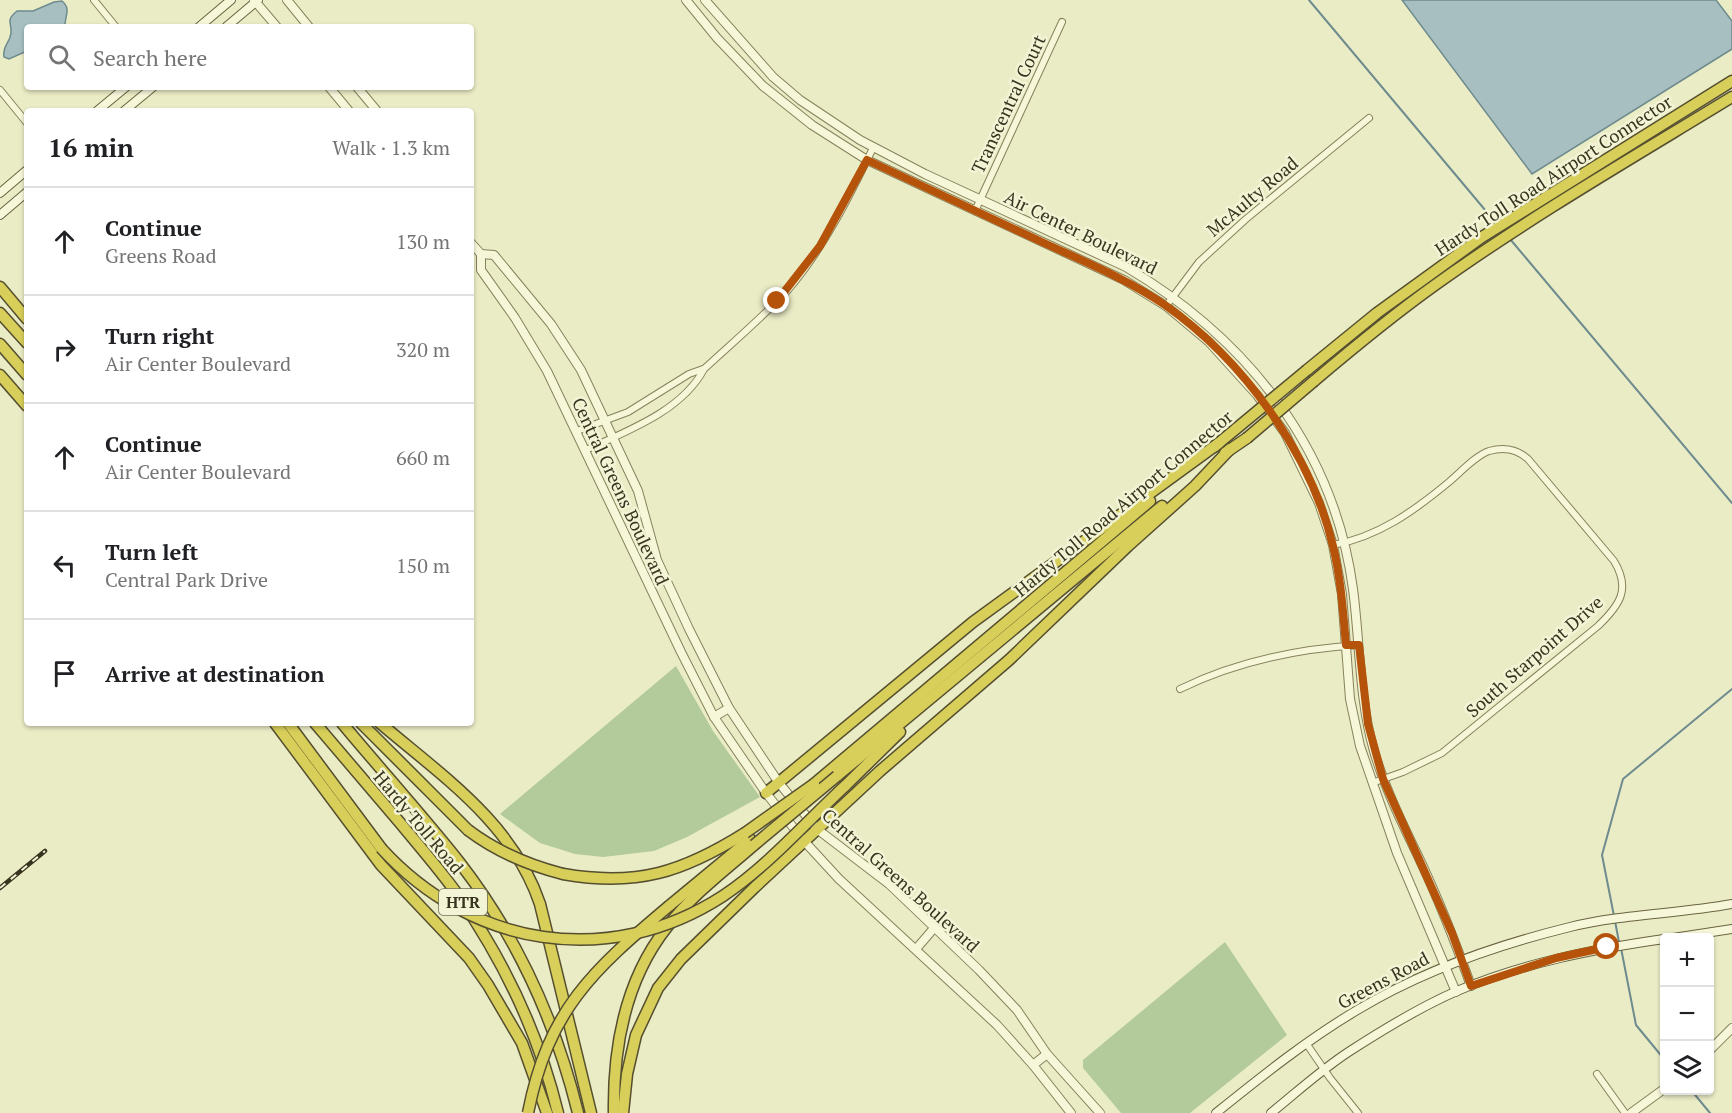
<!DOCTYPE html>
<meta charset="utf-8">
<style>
:root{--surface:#fff;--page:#f2f2f2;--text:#202124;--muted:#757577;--line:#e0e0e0}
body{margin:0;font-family:"PT Serif",serif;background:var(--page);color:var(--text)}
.controls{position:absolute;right:18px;bottom:18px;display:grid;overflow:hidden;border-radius:6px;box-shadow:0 2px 4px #0004}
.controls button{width:54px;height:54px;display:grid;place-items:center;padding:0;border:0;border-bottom:2px solid var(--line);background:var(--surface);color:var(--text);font:30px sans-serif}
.stop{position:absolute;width:18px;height:18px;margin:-14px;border:4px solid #b45309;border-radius:50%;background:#fff}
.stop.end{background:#b45309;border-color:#fff;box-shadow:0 2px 6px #0008}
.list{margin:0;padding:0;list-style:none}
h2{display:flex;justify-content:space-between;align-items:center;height:78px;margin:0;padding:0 24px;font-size:26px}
h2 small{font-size:20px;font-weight:400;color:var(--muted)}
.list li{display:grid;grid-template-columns:39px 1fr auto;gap:18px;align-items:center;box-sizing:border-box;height:108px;padding:0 24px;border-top:2px solid var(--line)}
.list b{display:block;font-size:22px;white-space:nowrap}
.list p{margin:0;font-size:20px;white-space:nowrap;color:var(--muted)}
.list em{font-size:20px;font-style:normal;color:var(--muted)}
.icon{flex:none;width:33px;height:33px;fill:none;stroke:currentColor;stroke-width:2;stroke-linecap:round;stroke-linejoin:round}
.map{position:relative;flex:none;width:1732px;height:1113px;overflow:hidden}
.search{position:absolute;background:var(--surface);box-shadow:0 2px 4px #0004;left:24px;top:24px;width:450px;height:66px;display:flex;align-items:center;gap:15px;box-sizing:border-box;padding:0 21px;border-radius:6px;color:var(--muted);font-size:22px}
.panel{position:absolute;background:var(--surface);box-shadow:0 2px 4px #0004;left:24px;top:108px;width:450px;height:618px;border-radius:6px}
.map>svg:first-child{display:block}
</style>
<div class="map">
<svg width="1732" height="1113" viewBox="0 0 1732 1113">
<rect width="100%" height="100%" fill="#eaecc6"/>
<g fill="#b3ca9a">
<polygon points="676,666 713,731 760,797 687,837 654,851 603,857 575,854 540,843 500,814"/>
<polygon points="1225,942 1287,1035 1190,1113 1121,1113 1083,1068 1083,1060"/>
</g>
<g fill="#a7bfc0" stroke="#6e8b8e" stroke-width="1.5">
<polygon points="1402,0 1716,0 1732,21 1732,49 1532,174"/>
<path d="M62,1C72,9 64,17 65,27H27V51L9,59L4,57C2,46 10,43 11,33C12,22 5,21 17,11H33L54,2Z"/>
</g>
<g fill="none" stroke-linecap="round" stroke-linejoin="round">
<g stroke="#6e8b8e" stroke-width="2">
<polyline points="1309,0 1496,223"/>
<polyline points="1510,239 1732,503"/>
<polyline points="1614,916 1602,855 1623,779 1732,689"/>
<polyline points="1615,921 1619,942"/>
<polyline points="1621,948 1636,1025 1664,1059"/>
<polyline points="1691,1090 1710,1113"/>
</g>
<g stroke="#87825c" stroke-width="8">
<g id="minor">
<polyline points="94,0 116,27"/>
<polyline points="0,90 27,123"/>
<polyline points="975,211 1062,22"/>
<polyline points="1166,306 1199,262 1246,219 1369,118"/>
<polyline points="577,431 628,412 689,374 703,369"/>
<path d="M586,450C627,431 682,411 704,369C732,343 762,318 788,290C824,248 849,197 873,148"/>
<path d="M1333,545C1378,537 1414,511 1449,482C1461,472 1475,456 1489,451C1503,447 1517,449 1528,459L1614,561C1631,589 1620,605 1598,626L1442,753L1403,772L1372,783"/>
<path d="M1180,689C1237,661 1296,649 1359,645"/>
<polyline points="1306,1043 1330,1078 1358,1113"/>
<polyline points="1597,1074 1625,1113"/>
</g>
</g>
<g stroke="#87825c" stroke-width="10">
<g id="tertiary">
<polyline points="254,0 277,27"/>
<polyline points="287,0 309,27"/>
<polyline points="686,0 717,38 763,86 812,125 867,160 1124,280 1166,306 1209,342 1257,395 1285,433 1319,503 1333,545 1342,594 1350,699 1360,746 1397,853 1456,992"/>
<path d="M705,0L773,77L800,100L860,140L925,174L1126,267C1246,338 1334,447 1353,589C1360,642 1359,699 1374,751C1385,788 1401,821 1418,856C1438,898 1455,941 1471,986"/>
<polyline points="329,87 349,111"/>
<polyline points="357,87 377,111"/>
<polyline points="471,243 481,254 481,270 515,318 547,371 681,652 714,717 766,793 804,841 839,879 997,1025 1033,1065 1071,1113"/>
<polyline points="481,254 494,255 551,324 581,370 638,491 657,560 689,629 729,708 779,783 817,829 889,884 979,970 1017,1010 1047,1054 1100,1113"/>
<polyline points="714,717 729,708"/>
<polyline points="916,949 935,927"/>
<polyline points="1710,1050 1732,1028"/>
<polyline points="1033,1065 1047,1054"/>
<polyline points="1631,1113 1664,1089"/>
</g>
</g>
<g stroke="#69633f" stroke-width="10">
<g id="secondary">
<polyline points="199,27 231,0"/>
<polyline points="226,27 258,0"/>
<polyline points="97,111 126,87"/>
<polyline points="124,111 153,87"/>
<polyline points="0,193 27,170"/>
<polyline points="0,215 27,192"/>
<polyline points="1673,938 1732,929"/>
<path d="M1216,1113C1262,1076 1308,1039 1359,1009C1424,970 1497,945 1570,927C1623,914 1678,914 1732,904"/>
<path d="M1271,1113C1297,1092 1322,1069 1350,1051C1384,1029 1420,1007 1457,991C1523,963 1594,949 1664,939"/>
</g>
</g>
<g stroke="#554f30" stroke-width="13">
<g id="motorway">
<polyline points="0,287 27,319"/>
<polyline points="0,313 27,343"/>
<polyline points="0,344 27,375"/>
<polyline points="1307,370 1377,313 1482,237 1732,81"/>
<polyline points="0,375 27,406"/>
<path d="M1314,381C1353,348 1393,315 1435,285C1530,217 1632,158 1732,97"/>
<polyline points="1214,447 1237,428"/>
<polyline points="1225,453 1247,438"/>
<polyline points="275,723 381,865 469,958 488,985 522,1043 547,1113"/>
<polyline points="288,723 381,848"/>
<path d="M315,723C344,757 372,790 401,824C420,847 440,870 458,895C504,961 539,1035 558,1113"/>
<path d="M342,723C381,770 422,815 460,863C517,937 556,1023 578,1113"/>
<polyline points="361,723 468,830"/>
<path d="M380,723C442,776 513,823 540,904L591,1113"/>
<polyline points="837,776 1162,506"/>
<polyline points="814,784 1150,501"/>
<polyline points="845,786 900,732"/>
<polyline points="766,793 973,622 1219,443"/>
<path d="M563,874C637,887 683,872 745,833"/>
<polyline points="669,906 750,839"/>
<path d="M614,1113C613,1047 625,980 667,927C692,895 724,871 754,845"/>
<polyline points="623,1113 627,1074 636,1035 658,988 681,959 755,887 880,771 1009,660 1128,546 1195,486 1230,449"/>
</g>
</g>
<use href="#minor" stroke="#f6f7d9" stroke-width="6"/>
<use href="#tertiary" stroke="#f6f7d9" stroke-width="8"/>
<use href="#secondary" stroke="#f6f7d9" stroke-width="8"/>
<use href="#motorway" stroke="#d8ce5a" stroke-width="10"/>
<g stroke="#38341f" stroke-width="4.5">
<polyline id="rail" points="0,888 45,851"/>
</g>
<use href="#rail" stroke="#f2f4d5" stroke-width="2" stroke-dasharray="7" stroke-linecap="butt"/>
<g stroke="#554f30" stroke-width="13" stroke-linecap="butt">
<g id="motorway-bridge">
<polyline points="1237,428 1307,370"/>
<polyline points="1247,438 1314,381"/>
<path d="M468,830C497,852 528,865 563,874"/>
<polyline points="745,833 814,784"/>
<polyline points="754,845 837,776"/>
<path d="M381,848C471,947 609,970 723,896C768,866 805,823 845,786"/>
<path d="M528,1113C548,1010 593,970 669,906"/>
</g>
</g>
<use href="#motorway-bridge" stroke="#d8ce5a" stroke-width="10"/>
</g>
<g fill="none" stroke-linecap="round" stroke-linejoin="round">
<path stroke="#b45309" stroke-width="8" d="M777,301L820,246L867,160C926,188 985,215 1044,243C1085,262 1127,279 1165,305C1243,360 1311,453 1333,546C1341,579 1343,612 1346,645H1359L1368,724L1383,779L1452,933L1471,986L1556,958L1607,947"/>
</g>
<g text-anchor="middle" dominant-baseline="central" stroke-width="5" stroke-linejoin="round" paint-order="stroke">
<rect fill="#f2f4d5" stroke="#706e56" stroke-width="1.5" x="439" y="889" width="48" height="26" rx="4.5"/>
<g font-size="16" font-weight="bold" fill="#38341f">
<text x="463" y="902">HTR</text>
</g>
<g font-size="18" fill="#38341f" stroke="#f2f4d5">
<text transform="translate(1008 104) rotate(-65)">Transcentral Court</text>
<text transform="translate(1553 175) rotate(-33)">Hardy Toll Road Airport Connector</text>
<text transform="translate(1252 196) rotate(-40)">McAulty Road</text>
<text transform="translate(1081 232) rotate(26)">Air Center Boulevard</text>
<text transform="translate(621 491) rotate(65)">Central Greens Boulevard</text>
<text transform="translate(1123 503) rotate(-40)">Hardy Toll Road Airport Connector</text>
<text transform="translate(1534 656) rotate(-41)">South Starpoint Drive</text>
<text transform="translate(419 822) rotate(50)">Hardy Toll Road</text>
<text transform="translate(901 880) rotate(42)">Central Greens Boulevard</text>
<text transform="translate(1383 980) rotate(-28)">Greens Road</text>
</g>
</g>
</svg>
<div class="controls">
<button>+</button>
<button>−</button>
<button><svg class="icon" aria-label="layers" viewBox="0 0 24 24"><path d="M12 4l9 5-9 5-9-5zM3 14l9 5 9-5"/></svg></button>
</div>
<div class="stop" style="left:1607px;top:947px"></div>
<div class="stop end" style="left:777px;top:301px"></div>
<div class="search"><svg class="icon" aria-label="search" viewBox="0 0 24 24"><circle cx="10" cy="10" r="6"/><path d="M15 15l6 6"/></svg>Search here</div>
<section class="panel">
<h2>16 min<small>Walk · 1.3 km</small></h2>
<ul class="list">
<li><svg class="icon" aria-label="ahead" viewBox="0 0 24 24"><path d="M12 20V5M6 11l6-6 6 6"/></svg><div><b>Continue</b><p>Greens Road</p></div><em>130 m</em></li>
<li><svg class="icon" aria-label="right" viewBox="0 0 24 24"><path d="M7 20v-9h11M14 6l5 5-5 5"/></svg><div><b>Turn right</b><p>Air Center Boulevard</p></div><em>320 m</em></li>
<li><svg class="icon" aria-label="ahead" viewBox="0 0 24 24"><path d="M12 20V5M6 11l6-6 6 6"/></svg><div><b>Continue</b><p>Air Center Boulevard</p></div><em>660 m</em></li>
<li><svg class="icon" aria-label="left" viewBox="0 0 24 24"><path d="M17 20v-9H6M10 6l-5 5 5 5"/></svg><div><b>Turn left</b><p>Central Park Drive</p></div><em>150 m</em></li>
<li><svg class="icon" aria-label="arrive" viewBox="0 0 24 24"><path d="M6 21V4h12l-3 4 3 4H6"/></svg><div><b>Arrive at destination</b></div></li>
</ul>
</section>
</div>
